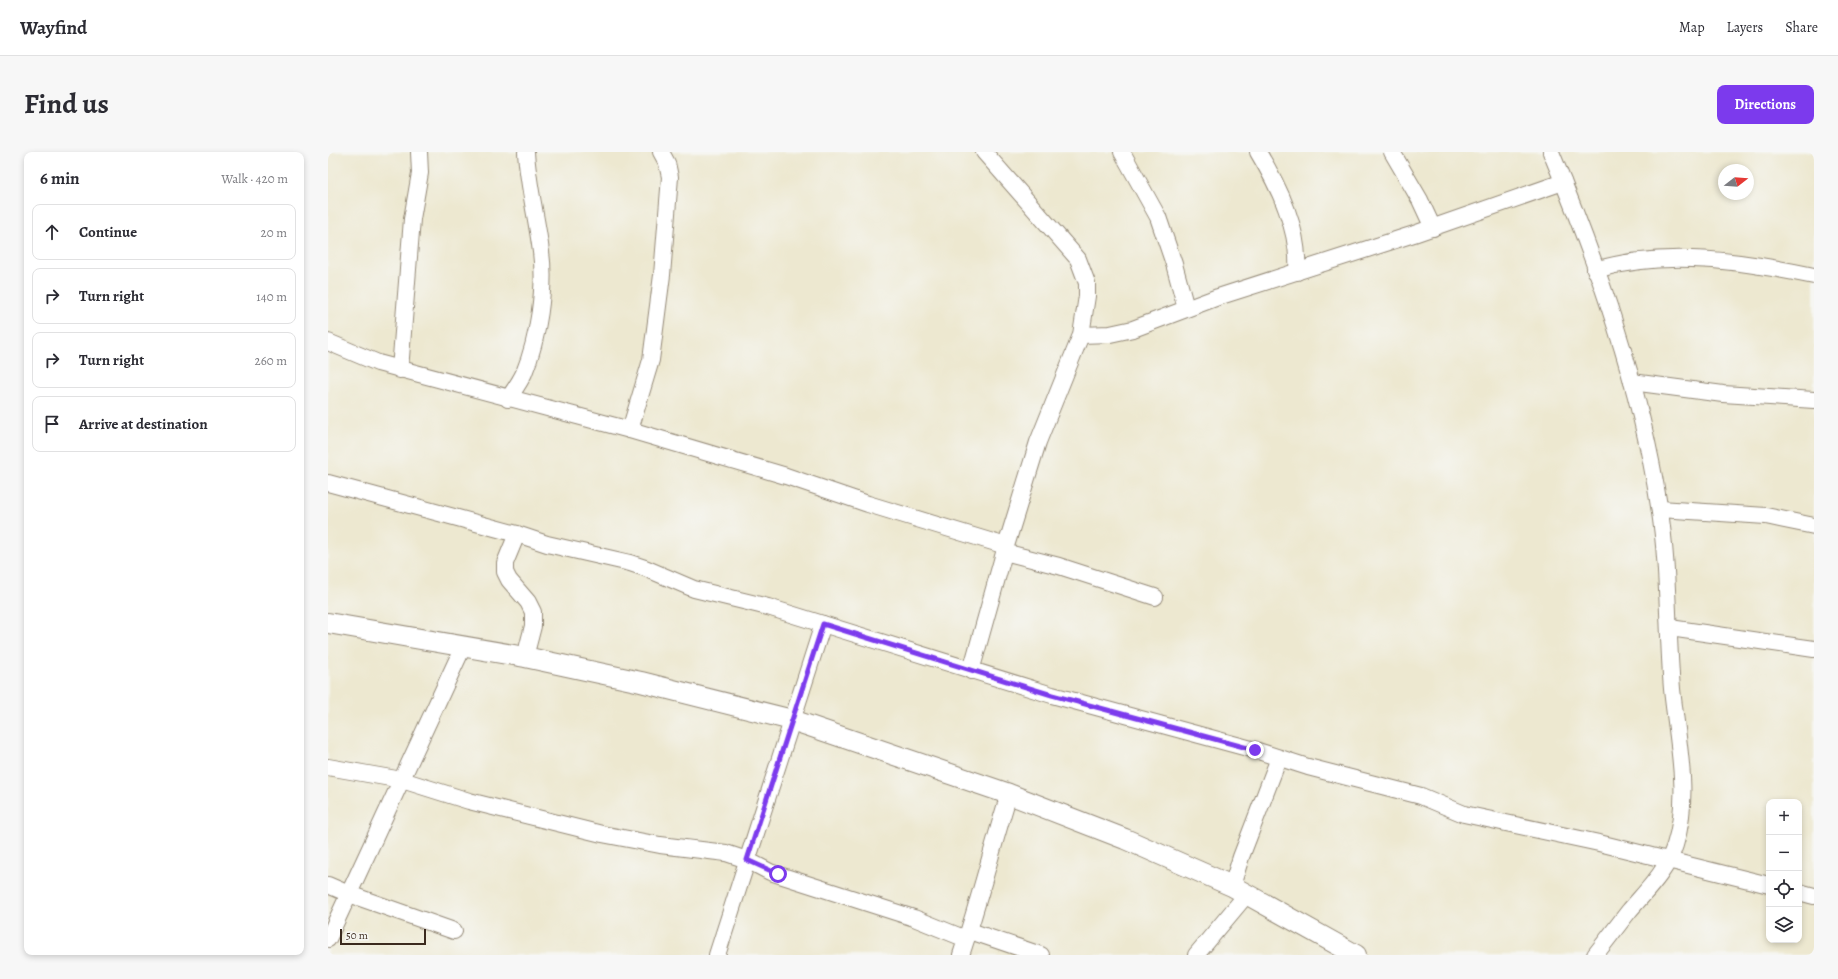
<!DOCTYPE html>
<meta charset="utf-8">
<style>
:root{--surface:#fff;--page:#f7f7f7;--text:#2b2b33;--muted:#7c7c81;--line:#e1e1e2;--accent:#7c3aed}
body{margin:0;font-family:Alegreya,serif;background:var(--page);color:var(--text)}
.controls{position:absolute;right:12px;bottom:12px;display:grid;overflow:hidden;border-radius:8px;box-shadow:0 2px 6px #0003}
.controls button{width:36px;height:36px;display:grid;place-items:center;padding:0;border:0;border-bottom:1px solid var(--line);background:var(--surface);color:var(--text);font:20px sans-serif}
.compass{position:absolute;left:1390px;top:12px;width:36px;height:36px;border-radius:50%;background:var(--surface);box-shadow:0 2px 6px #0003;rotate:73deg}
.scale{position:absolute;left:12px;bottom:10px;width:86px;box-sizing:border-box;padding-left:4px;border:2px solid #3b2a1e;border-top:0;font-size:11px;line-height:14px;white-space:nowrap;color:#3b2a1e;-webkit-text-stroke:3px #f6f6f2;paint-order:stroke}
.stop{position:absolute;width:12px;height:12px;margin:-9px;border:3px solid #7c3aed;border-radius:50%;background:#fff}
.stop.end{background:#7c3aed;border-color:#fff;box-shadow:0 1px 4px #0008}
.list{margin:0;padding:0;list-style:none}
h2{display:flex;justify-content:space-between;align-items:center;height:52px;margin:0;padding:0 16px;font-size:17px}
h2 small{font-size:13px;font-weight:400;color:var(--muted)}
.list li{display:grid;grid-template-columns:26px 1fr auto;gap:12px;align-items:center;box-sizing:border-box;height:56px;margin:0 8px 8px;padding:0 8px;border:1px solid var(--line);border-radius:8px}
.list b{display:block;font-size:15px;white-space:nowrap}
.list em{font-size:13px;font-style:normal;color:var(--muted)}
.icon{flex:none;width:22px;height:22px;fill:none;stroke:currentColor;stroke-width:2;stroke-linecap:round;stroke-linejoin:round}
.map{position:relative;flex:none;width:1486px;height:803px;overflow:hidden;border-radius:8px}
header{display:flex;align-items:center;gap:24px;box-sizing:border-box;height:56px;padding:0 20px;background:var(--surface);border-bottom:1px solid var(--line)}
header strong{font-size:19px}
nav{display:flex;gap:22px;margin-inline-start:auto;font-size:14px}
.intro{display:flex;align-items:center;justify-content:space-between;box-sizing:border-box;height:96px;padding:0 24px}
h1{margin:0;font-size:28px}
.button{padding:10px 18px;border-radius:8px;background:var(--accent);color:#fff;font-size:14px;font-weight:700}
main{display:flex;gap:24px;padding:0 24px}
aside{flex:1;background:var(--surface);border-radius:8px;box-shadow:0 2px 6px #0003}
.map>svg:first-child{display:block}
</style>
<header>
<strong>Wayfind</strong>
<nav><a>Map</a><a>Layers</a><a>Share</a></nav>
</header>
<div class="intro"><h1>Find us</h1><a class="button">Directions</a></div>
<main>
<aside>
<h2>6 min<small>Walk · 420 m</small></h2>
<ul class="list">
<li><svg class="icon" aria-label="ahead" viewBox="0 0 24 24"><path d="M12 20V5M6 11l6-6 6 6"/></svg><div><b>Continue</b></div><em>20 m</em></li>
<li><svg class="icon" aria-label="right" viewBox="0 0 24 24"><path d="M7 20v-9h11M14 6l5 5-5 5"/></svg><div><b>Turn right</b></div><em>140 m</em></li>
<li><svg class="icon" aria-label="right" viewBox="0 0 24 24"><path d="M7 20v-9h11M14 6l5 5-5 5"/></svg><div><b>Turn right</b></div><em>260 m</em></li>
<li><svg class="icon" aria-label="arrive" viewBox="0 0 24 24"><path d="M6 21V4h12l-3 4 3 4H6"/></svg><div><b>Arrive at destination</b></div></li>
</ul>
</aside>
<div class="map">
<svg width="1486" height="803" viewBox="0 0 1486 803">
<rect width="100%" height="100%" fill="#f6f6f2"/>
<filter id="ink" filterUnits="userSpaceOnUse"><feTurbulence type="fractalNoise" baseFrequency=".025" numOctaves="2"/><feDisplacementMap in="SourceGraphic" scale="8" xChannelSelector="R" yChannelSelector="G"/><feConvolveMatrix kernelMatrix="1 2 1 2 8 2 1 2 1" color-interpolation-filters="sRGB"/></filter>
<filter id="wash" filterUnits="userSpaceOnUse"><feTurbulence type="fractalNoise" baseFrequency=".012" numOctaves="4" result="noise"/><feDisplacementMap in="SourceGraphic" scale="16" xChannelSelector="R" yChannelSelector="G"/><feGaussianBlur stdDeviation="0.9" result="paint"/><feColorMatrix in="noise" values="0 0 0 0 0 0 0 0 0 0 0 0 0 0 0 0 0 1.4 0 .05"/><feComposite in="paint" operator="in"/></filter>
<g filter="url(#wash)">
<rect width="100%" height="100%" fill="#ede8d0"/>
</g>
<g filter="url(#ink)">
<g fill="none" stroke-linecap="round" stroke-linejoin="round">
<g stroke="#948977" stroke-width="18">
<g id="minor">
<polyline points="794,0 830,65 846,112 858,156"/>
<path d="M930,0C951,35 972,78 969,120"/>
<polyline points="1064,0 1092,48 1105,76"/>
<path d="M1223,0C1270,114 1312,232 1331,354C1341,414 1339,476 1344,537C1349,588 1363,643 1347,693C1339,719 1318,739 1301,759C1290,773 1279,788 1267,803"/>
<path d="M1267,118C1338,97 1415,109 1486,124"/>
<polyline points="753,183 782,182 805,177 890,145 1086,82 1235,30"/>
<polyline points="0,190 50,211 302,278 458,324 540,352 678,394"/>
<polyline points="72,218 84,67 92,21 91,0"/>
<polyline points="1304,230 1395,242 1486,248"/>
<path d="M180,247C186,238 192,230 196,221C210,187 218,136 213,100C209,66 200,34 198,0"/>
<polyline points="302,278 323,208 334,123 342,25 339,11 333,0"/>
<polyline points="0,331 189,382 219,392 302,411 317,416 366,437 440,455 724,543 927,598 980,615 1093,644 1136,662 1271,691 1441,733"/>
<polyline points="1332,357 1438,364 1486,374"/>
<polyline points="189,382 177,411 177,420 181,428 200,450 205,460 205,474 197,505"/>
<polyline points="676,400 731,414 827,445"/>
<polyline points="1342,476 1486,497"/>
<polyline points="643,519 678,394 710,290 753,183 759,144 759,131 750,107 656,0"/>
<polyline points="0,615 74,628 141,649 274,682 332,693 398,701 419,708 442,720 586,766 638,787"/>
<polyline points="0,733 21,742 126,779"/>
<polyline points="904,734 913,705 951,606"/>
<polyline points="1471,740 1486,744"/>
<polyline points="642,779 713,803"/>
<polyline points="0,787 135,495"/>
<polyline points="389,803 495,472"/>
<path d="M633,803C651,750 664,696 681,642"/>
<polyline points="868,803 919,742"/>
</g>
</g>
<g stroke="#948977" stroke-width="22">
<polyline id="major" points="0,471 197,505 313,530 464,568 681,642 797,687 904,734 1028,803"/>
</g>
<use href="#minor" stroke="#fff" stroke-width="16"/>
<use href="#major" stroke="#fff" stroke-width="20"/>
</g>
</g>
<g fill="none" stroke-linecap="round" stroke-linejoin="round" filter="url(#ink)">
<polyline stroke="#7c3aed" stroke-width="5" points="450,722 419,708 495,472 724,543 927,598"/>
</g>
</svg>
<div class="controls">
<button>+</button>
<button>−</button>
<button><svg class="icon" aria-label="locate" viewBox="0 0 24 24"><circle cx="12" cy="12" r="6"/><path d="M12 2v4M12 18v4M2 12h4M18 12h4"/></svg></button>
<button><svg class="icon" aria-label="layers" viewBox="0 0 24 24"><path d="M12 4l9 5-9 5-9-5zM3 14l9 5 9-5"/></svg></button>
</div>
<svg class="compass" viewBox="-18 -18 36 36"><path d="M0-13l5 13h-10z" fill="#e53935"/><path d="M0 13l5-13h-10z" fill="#7c7c81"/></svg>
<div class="scale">50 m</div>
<div class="stop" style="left:450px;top:722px"></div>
<div class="stop end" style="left:927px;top:598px"></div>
</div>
</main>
